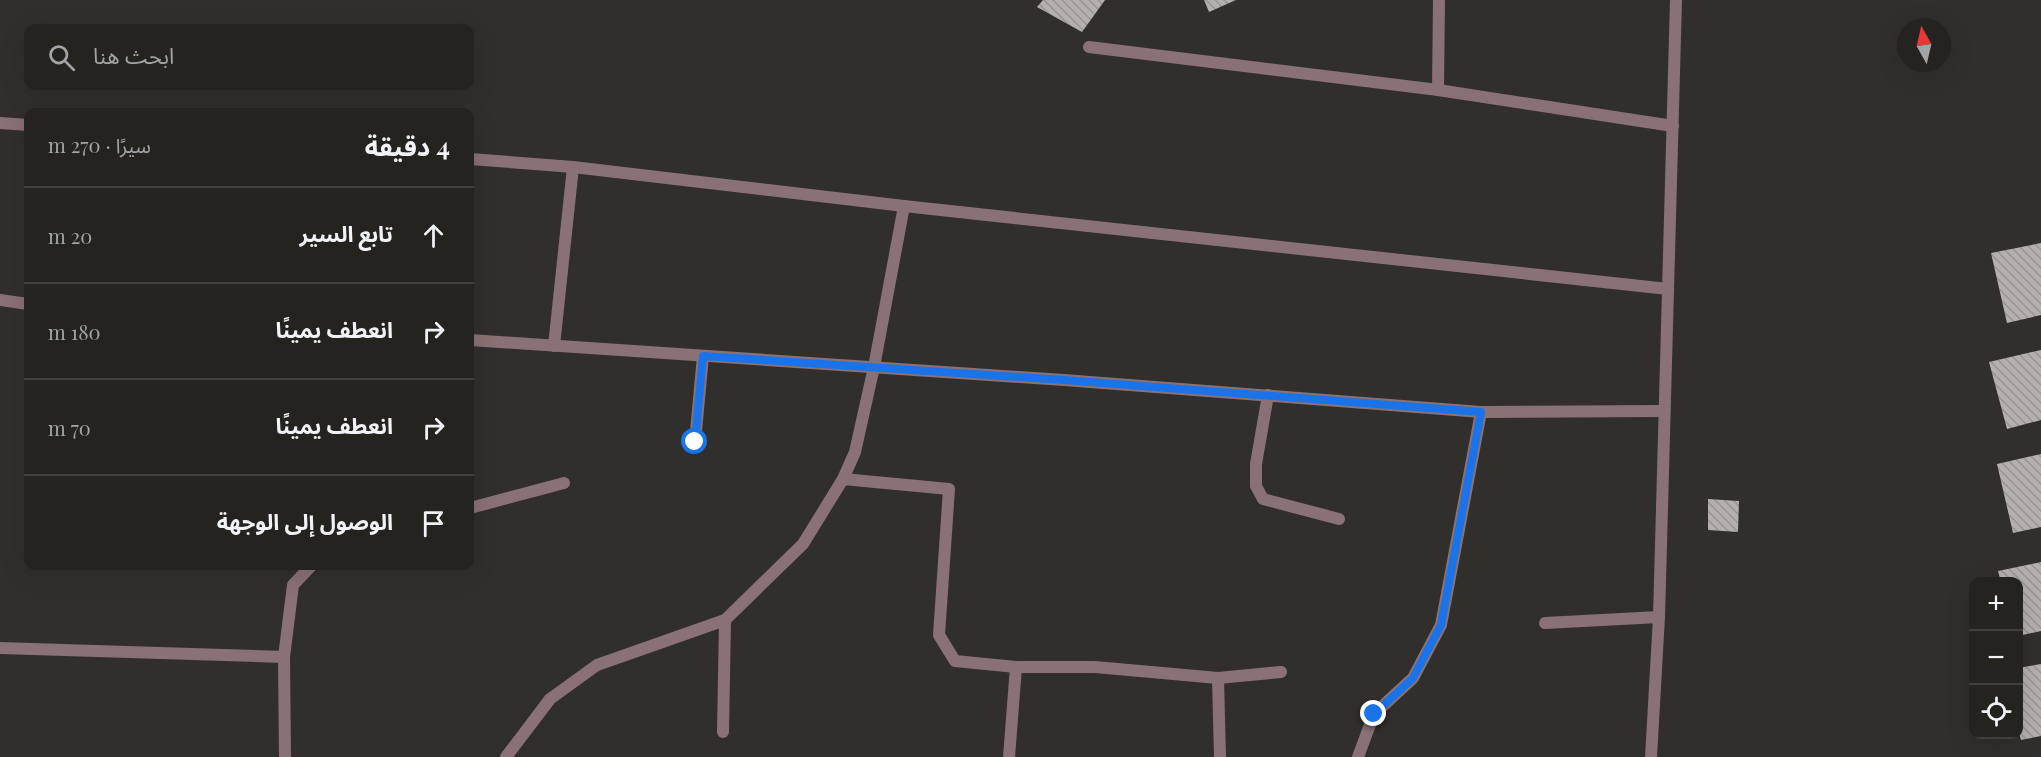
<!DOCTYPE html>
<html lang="ar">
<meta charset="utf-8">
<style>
:root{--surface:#252320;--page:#2d2b29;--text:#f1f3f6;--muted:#a3a4a5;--line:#42403e}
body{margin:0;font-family:"Playfair Display","Noto Sans Arabic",serif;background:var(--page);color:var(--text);direction:rtl}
.controls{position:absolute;right:18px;bottom:18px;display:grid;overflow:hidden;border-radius:12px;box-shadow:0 6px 24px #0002}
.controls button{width:54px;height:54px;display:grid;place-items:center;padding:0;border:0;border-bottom:2px solid var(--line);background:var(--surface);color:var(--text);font:30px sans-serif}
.compass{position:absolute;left:1897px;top:18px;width:54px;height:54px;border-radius:50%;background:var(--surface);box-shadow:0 6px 24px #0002;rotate:352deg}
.stop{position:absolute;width:18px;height:18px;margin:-14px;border:4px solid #1a73e8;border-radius:50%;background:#fff}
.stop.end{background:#1a73e8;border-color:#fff;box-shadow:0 2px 6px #0008}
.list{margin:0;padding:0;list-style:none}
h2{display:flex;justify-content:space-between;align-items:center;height:78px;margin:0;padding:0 24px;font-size:26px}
h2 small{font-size:20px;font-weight:400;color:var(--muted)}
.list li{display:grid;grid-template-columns:39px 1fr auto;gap:18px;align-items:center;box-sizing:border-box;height:96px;padding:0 24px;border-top:2px solid var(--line)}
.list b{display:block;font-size:22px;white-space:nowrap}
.list em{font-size:20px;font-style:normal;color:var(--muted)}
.icon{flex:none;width:33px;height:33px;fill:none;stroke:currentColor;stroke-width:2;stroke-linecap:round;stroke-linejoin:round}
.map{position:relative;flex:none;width:2041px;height:757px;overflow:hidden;direction:ltr}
.search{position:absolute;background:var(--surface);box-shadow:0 6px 24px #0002;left:24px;top:24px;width:450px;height:66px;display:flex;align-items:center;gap:15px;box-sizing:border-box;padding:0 21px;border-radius:12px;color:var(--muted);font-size:22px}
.panel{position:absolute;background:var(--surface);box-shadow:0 6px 24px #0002;left:24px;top:108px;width:450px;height:462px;border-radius:12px;direction:rtl}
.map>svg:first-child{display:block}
</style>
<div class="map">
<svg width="2041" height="757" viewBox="0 0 2041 757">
<defs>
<pattern id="building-back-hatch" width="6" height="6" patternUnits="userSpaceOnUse" patternTransform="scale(1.5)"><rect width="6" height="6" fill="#b4b0ac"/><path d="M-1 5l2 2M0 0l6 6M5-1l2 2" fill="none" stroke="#989491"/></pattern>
</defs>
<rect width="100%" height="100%" fill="#312f2b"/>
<g fill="url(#building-back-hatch)">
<polygon points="1043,0 1105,0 1082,32 1037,7"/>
<polygon points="1204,0 1236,0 1209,12"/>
<polygon points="2041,243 2041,315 2007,323 1991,253"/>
<polygon points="2041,350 2041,420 2007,429 1989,362"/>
<polygon points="2041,454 2041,527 2013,533 1997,464"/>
<polygon points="1708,499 1739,501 1738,532 1708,530"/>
<polygon points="2041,562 2041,631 2018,636 2018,582 2001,582 1998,571"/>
<polygon points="2041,664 2041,736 2021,740 2018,729 2018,668"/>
</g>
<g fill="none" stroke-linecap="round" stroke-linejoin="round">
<g stroke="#8a7173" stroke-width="12">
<polyline points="1439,0 1438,90 1673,126"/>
<polyline points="1089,47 1438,90"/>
<polyline points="1268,395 1256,464 1256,486 1263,499 1339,519"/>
</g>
<g stroke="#8a7173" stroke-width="12">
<polyline points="0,123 28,125"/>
<polyline points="470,159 573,167 904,206 1668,289"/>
<polyline points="0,300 28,304"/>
<polyline points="470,340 1064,380 1481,412 1664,411"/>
<polyline points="554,346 573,167"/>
<polyline points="695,442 703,356"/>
<polyline points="843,479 949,489 939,635 955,661 1016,667 1095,667 1218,678 1281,672"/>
<polyline points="470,508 564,483"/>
<polyline points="1545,623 1659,617"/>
<polyline points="0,648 284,657"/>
<polyline points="1218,678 1220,757"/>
<polyline points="723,732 725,620"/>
<polyline points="285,757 284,657 293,585 311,566"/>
<polyline points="506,757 550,699 597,665 725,620 803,544 843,479 855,452 874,367 904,206"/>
<polyline points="1009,757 1016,667"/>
<polyline points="1358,757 1374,714 1413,678 1441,625 1481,412"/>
</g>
<polyline stroke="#8a7173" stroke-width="12" points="1651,757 1659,617 1676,0"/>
</g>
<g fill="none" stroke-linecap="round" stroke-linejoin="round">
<polyline stroke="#1a73e8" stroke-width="8" points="695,442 703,356 1064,380 1481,412 1441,625 1413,678 1374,714"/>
</g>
</svg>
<div class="controls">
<button>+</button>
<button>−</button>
<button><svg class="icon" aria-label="locate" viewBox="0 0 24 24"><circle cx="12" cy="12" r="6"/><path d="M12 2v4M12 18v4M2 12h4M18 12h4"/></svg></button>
</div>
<svg class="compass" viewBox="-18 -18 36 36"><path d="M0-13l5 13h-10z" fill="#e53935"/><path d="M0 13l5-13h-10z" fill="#a3a4a5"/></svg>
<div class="stop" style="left:695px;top:442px"></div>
<div class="stop end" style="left:1374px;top:714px"></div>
<div class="search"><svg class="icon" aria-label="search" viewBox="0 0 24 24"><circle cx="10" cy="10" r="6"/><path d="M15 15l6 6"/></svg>ابحث هنا</div>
<section class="panel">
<h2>4 دقيقة<small>سيرًا · 270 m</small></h2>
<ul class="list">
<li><svg class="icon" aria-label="ahead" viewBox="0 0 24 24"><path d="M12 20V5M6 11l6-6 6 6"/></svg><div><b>تابع السير</b></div><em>20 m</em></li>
<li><svg class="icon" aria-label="right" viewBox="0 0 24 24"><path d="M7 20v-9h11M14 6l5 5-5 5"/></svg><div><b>انعطف يمينًا</b></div><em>180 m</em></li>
<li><svg class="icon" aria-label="right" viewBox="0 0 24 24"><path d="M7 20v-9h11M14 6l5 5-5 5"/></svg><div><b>انعطف يمينًا</b></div><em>70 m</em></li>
<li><svg class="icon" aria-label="arrive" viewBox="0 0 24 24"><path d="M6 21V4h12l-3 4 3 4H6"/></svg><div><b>الوصول إلى الوجهة</b></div></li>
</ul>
</section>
</div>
